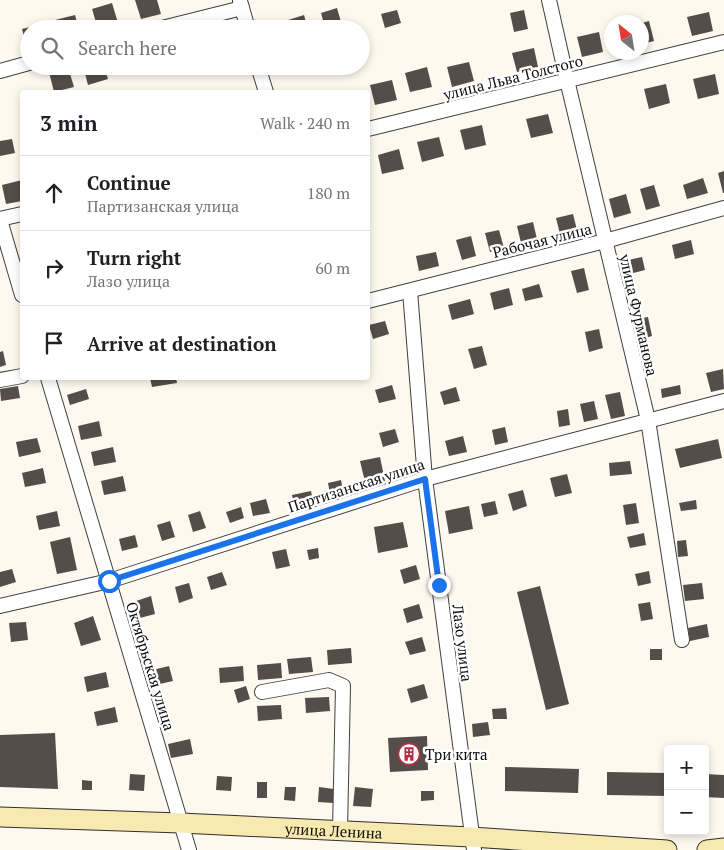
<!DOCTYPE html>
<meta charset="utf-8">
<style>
:root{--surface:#fff;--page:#f6f6f6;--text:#202124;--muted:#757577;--line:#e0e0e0}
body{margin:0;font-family:"PT Serif",serif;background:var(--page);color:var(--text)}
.controls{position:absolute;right:15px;bottom:15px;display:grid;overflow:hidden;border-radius:5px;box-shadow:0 2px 8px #0003}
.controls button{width:45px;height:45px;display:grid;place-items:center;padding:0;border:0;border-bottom:1px solid var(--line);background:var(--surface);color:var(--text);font:25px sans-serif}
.compass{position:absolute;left:604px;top:15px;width:45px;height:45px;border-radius:50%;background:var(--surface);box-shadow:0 2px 8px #0003;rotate:330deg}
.stop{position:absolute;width:15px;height:15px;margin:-11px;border:4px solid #1a73e8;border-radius:50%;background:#fff}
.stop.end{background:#1a73e8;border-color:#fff;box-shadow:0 1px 5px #0008}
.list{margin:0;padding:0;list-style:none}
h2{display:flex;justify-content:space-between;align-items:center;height:65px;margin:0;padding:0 20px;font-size:21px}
h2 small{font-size:16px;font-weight:400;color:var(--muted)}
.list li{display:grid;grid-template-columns:32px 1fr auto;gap:15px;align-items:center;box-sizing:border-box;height:75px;padding:0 20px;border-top:1px solid var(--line)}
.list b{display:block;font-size:19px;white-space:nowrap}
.list p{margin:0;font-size:16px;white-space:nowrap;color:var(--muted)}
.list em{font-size:16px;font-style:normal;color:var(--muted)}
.icon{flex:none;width:28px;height:28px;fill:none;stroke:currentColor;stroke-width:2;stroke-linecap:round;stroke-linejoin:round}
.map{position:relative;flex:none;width:724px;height:850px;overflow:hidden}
.search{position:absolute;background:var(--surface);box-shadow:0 2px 8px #0003;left:20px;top:20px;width:350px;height:55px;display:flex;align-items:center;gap:12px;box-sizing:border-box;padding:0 18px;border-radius:28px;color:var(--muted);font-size:19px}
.panel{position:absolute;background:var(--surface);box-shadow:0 2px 8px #0003;left:20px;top:90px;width:350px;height:290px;border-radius:5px}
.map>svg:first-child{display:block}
</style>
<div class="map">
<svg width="724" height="850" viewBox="0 0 724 850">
<rect width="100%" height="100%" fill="#fdf9ee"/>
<g fill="#544d4a">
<polygon points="135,0 157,0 161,14 141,19"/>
<polygon points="112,3 118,23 98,29 92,9"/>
<polygon points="337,8 341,22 325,27 321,13"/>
<polygon points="397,10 401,23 385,28 381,14"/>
<polygon points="524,10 528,29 514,32 510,13"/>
<polygon points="709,12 713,31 692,36 687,17"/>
<polygon points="75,15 79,29 58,29 55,20"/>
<polygon points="304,15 308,29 290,29 288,20"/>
<polygon points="649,21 654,41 642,44 642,23"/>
<polygon points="42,24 43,29 29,29 28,51 22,29"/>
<polygon points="599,32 603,52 582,57 577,37"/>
<polygon points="534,48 538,67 517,72 512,53"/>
<polygon points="469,62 474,81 452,87 447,67"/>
<polygon points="83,66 104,66 108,79 88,85"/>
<polygon points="124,66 146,66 146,69 126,75"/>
<polygon points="68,67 74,87 54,92 49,72"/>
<polygon points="427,67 432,87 410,92 405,73"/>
<polygon points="715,74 719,94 698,99 693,79"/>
<polygon points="392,80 397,100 375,105 370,85"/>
<polygon points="666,84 670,103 649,109 644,89"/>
<polygon points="548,114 553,133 531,138 526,119"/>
<polygon points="482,125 486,145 465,150 460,130"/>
<polygon points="439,137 444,156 422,162 417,142"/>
<polygon points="12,139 15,153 0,156 0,141"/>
<polygon points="399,149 404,169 382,174 378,155"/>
<polygon points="724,171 724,193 723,193 718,173"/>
<polygon points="703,178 708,193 687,199 683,185"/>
<polygon points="22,180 22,201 6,204 2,185"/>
<polygon points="654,185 660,206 646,210 640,189"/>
<polygon points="626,194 631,213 614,218 609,199"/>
<polygon points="573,214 577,230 560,234 556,218"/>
<polygon points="533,222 537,239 521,243 517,226"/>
<polygon points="499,230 504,248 490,252 485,233"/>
<polygon points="471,236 476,256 462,260 456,240"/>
<polygon points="691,240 694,254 675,259 672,245"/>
<polygon points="436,252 439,266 419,271 416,256"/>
<polygon points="642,257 645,270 622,276 619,262"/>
<polygon points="584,268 589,290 577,293 571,271"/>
<polygon points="539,284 543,297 525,301 522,289"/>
<polygon points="509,288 513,305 494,310 490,293"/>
<polygon points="470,299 474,314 452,320 448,305"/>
<polygon points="648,317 652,336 638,340 633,320"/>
<polygon points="385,321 389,334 373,339 369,325"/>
<polygon points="599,329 603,348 589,352 585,332"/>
<polygon points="482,346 487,365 474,369 468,349"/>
<polygon points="3,351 6,365 0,367 0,352"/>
<polygon points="723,369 724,389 711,392 706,373"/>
<polygon points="150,378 176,378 177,383 152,387"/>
<polygon points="392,385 396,399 379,403 375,390"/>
<polygon points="680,385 681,394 662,398 661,389"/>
<polygon points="18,386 20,398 1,401 0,389"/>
<polygon points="456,387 460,401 444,405 440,392"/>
<polygon points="86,389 89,399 70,405 67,395"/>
<polygon points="620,392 625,416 611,419 605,395"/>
<polygon points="594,401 598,419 584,422 580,404"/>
<polygon points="568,409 570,425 559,427 557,411"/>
<polygon points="99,421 102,436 81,440 78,426"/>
<polygon points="505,427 508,442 495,445 492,430"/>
<polygon points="395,429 399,442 383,447 379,433"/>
<polygon points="463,436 467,452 449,456 445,441"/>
<polygon points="37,438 41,452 19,457 16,442"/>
<polygon points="718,439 722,458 680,468 675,449"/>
<polygon points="113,447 116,462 94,466 91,452"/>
<polygon points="380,457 385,481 366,486 360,461"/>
<polygon points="630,461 632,474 610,476 609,463"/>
<polygon points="43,468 46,483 25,487 22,473"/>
<polygon points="567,474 572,493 555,497 550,478"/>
<polygon points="123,476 126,491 104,495 101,481"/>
<polygon points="341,480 343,491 330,494 328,483"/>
<polygon points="523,490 527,506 513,511 508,494"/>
<polygon points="311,491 313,501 294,505 292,495"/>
<polygon points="266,499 270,513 253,516 250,503"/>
<polygon points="696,500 697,509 681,511 679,503"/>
<polygon points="495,501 498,514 484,517 481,504"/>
<polygon points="636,503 639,523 626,525 623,505"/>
<polygon points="469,506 473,529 449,534 445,511"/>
<polygon points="241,507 244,518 230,523 226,512"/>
<polygon points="57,511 60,526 39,530 36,516"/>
<polygon points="200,511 206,528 193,532 188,515"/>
<polygon points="170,521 175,537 162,541 157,525"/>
<polygon points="403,522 408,547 378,553 374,527"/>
<polygon points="644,533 646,545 630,548 627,537"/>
<polygon points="135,535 138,547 122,551 119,539"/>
<polygon points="70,537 77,570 57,574 50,542"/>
<polygon points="686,540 688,556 678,557 677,541"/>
<polygon points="318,548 319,558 309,560 307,550"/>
<polygon points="286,549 290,566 276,569 272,552"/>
<polygon points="416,565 420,579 404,584 400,570"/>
<polygon points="12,569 16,582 0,587 0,572"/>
<polygon points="649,571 651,583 638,586 635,574"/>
<polygon points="222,572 227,585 211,590 207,577"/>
<polygon points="189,583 193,598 179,603 175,587"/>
<polygon points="702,583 704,599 685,601 683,585"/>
<polygon points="540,586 569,704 546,710 517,592"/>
<polygon points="151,596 155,614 140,618 136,601"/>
<polygon points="650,602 653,619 641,621 638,604"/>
<polygon points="419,604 423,618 407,623 403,609"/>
<polygon points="93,616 101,640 81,646 74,623"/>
<polygon points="26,622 28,640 11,642 9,623"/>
<polygon points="707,624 709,637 690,641 688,628"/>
<polygon points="422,637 426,651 410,655 405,642"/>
<polygon points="351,648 352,663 328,665 327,650"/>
<rect x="650" y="649" width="12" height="11"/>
<polygon points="311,657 313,672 289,674 287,659"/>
<polygon points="281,663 282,678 258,680 257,665"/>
<polygon points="169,666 173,681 151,686 148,671"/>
<polygon points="243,666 244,681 220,683 219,668"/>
<polygon points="106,672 109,687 87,692 84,677"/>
<polygon points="424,684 428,698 411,703 407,689"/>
<polygon points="246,686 250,699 238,703 234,690"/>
<polygon points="329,697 330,711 306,713 305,698"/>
<polygon points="281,705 282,719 258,721 257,706"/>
<polygon points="115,707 118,722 97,726 94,712"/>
<polygon points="506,708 507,719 493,719 492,709"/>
<polygon points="488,722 490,735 473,737 472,724"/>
<polygon points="55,733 58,789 0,787 0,735"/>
<polygon points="427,736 428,770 390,772 388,738"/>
<polygon points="190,739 193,754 171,758 168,744"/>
<polygon points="505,767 579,769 578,793 505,791"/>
<polygon points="607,772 668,773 668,796 607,795"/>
<polygon points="130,774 145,775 144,791 129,790"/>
<polygon points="705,774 724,775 724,798 705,797"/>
<polygon points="217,776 232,777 231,791 216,790"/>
<polygon points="82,780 92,781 92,790 82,790"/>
<rect x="257" y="782" width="10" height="16"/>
<polygon points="285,787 296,787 295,801 284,800"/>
<polygon points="319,787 334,789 333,803 318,802"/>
<polygon points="355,787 373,789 371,807 353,806"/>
<polygon points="421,791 434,791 434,800 421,801"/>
</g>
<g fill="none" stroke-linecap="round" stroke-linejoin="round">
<g stroke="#404040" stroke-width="16">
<g id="minor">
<polyline points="549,0 567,80 648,420 682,640"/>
<polyline points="240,1 248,29"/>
<polyline points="158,29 242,8"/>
<polyline points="258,66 266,92"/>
<polyline points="0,71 29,63"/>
<polyline points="368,129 724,42"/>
<polyline points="0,219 22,214"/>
<polyline points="0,220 22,295"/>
<polyline points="410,291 425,479 474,850"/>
<polyline points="368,301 605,241 724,208"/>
<polyline points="48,378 189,850"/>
<polyline points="0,380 22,376"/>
<polyline points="0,606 109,581 425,479 724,401"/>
<polyline points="262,692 329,680 343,686 340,831"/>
</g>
</g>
<g stroke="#2f2f2f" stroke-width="21">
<g id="secondary">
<path id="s1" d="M0,817L181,823L471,837L667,850"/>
<polyline points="707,850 724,848"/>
</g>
</g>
<use href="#minor" stroke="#fff" stroke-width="14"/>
<use href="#secondary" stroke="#f7e9af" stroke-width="19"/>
</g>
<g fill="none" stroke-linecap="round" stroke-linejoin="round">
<polyline stroke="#1a73e8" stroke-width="6" points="109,581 425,479 439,585"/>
</g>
<defs>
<g id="building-ring" transform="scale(1.125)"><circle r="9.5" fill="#fff" stroke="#af3243" stroke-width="1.5"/><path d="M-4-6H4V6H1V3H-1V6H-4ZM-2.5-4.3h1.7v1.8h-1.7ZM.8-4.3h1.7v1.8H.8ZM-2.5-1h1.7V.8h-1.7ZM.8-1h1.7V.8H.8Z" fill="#af3243"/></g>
</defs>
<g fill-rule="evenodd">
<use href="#building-ring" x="409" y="754"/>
</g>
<g text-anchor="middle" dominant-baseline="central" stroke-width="5" stroke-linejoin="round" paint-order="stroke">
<g font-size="15" fill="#0d0d0d" stroke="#fff">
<text transform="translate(513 77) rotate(-14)">улица Льва Толстого</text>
<text transform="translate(542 240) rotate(-14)">Рабочая улица</text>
<text transform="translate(639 315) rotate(77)">улица Фурманова</text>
<text transform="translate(356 485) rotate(-18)">Партизанская улица</text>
<text transform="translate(463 643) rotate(83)">Лазо улица</text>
<text transform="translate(151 666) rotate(73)">Октябрьская улица</text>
<text stroke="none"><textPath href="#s1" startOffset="334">улица Ленина</textPath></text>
</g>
<g font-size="15" fill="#0d0d0d" stroke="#fff" text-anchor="start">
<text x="425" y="754">Три кита</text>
</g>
</g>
</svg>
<div class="controls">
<button>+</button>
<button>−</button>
</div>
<svg class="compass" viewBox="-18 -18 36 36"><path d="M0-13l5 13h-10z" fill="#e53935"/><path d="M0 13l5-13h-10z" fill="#757577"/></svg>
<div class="stop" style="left:109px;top:581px"></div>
<div class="stop end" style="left:439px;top:585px"></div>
<div class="search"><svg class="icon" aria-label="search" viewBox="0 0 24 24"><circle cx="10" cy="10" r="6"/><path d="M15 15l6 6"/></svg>Search here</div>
<section class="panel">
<h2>3 min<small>Walk · 240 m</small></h2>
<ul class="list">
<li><svg class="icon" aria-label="ahead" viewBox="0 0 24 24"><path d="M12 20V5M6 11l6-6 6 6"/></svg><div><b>Continue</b><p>Партизанская улица</p></div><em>180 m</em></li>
<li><svg class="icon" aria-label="right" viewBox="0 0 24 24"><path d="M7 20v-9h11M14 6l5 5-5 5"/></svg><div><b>Turn right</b><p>Лазо улица</p></div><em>60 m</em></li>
<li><svg class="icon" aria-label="arrive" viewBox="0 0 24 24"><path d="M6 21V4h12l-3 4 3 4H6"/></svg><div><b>Arrive at destination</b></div></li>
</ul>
</section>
</div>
